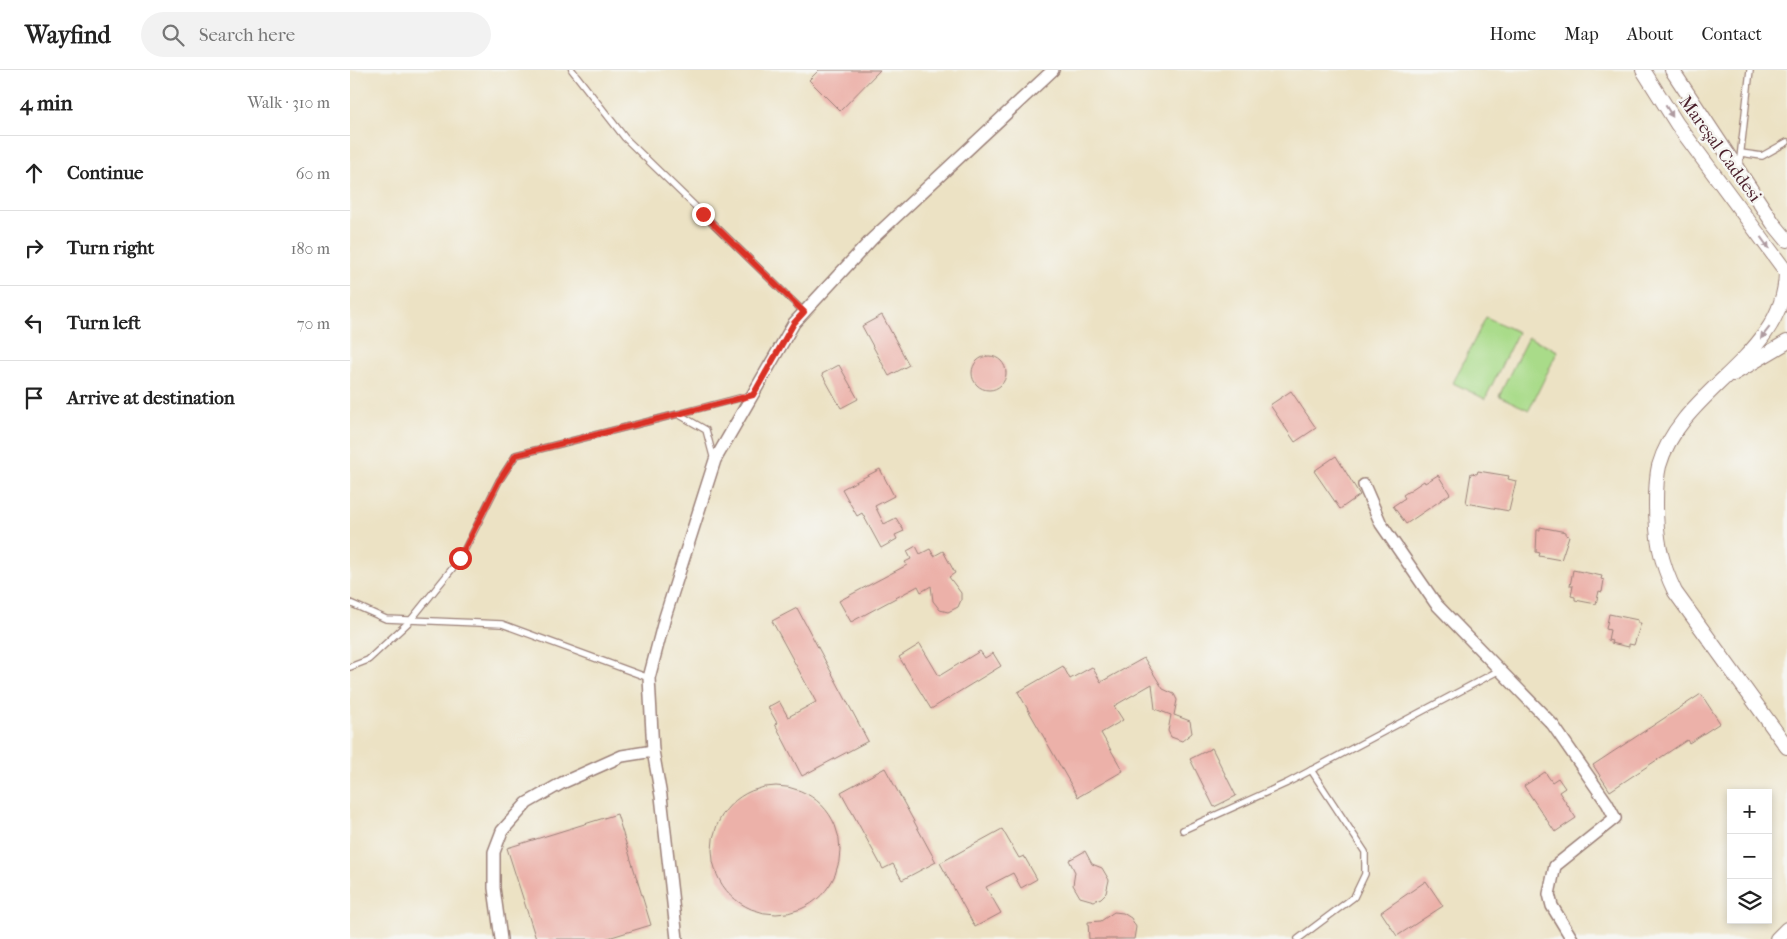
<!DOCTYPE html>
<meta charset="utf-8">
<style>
:root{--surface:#fff;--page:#f2f2f2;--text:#222;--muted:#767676;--line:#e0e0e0}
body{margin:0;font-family:"IM FELL French Canon",serif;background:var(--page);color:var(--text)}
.controls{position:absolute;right:15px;bottom:15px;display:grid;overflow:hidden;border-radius:0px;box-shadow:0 2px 8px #0003}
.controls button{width:45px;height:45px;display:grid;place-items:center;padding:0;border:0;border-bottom:1px solid var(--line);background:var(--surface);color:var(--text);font:25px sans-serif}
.stop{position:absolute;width:15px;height:15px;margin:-11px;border:4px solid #d93025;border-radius:50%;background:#fff}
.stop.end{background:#d93025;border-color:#fff;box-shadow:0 1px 5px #0008}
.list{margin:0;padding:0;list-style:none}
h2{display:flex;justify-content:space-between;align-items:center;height:65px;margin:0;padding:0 20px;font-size:21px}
h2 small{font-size:16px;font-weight:400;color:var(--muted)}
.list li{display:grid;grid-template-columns:32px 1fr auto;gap:15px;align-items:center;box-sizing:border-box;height:75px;padding:0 20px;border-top:1px solid var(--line)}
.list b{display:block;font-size:19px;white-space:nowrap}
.list em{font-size:16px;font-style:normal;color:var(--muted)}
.icon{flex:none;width:28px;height:28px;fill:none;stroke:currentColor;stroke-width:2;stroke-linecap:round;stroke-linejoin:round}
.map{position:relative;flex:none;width:1437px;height:869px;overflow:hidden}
header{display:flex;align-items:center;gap:30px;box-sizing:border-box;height:70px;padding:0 25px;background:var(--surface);border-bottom:1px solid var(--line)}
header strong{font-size:24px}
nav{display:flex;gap:28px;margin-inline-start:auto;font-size:18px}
.search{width:350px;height:45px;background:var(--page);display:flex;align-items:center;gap:12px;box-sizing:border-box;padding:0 18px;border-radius:28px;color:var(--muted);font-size:19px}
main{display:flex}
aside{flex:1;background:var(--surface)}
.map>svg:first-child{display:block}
</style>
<header>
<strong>Wayfind</strong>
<div class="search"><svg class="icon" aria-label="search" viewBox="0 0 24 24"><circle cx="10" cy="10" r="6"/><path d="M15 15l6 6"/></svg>Search here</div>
<nav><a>Home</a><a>Map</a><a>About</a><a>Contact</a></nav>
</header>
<main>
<aside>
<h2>4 min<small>Walk · 310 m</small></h2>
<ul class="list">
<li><svg class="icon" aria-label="ahead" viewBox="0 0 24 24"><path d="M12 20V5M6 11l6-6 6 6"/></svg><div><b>Continue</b></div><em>60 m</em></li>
<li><svg class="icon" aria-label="right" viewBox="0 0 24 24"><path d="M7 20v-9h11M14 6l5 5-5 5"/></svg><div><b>Turn right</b></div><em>180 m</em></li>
<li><svg class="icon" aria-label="left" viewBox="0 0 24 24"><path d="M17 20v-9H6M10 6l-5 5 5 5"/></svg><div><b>Turn left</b></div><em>70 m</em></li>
<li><svg class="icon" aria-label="arrive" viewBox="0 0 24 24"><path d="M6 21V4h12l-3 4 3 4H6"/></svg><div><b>Arrive at destination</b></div></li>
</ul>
</aside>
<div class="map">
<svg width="1437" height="869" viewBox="0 0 1437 869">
<rect width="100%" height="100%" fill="#f6f6f2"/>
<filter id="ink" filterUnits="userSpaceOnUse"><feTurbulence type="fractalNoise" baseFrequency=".02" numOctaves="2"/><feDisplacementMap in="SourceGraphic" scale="10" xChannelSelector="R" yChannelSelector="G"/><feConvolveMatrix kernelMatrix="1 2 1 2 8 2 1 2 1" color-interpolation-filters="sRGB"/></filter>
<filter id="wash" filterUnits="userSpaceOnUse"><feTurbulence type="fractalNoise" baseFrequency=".0096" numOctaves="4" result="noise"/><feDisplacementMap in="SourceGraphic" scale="20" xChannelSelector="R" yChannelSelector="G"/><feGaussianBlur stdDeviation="1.12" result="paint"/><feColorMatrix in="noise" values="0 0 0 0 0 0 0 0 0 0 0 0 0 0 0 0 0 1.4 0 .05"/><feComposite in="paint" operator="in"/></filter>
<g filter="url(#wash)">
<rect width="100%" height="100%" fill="#ece2c4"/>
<g fill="#a9db89" stroke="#7a7d5a">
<polygon points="1136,247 1168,262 1135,329 1103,313"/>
<polygon points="1178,267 1208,281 1179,340 1149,326"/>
</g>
<g id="blocks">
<g fill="#ecb1a9">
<polygon points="469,0 530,0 490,41 459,10"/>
<polygon points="532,245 559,295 539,306 512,256"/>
<circle cx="639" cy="303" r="17"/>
<polygon points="489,295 508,329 491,338 472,304"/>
<polygon points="941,321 966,358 945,372 920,335"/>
<polygon points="986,386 1010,425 990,439 964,401"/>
<polygon points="530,399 544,426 525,436 534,454 546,448 554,461 545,465 547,469 531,478 512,443 507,446 492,419"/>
<polygon points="1128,401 1159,406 1158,409 1166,411 1159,441 1116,433 1121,403 1127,404"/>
<polygon points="1088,405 1100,424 1056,454 1043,436 1055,428 1053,425 1074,411 1075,413"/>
<polygon points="1190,457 1216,462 1216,465 1219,466 1211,490 1189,486 1190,483 1186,482 1187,460 1190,460"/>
<polygon points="566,476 570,484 580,479 584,486 593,481 605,503 599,507 611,523 611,530 608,537 598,542 590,540 583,531 581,516 571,522 568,516 501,552 489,531 557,495 555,492 561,489 557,481"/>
<polygon points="1223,500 1252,506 1251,509 1254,510 1252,522 1249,521 1246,534 1225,530 1225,527 1221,526 1223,516 1220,516"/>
<polygon points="447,538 518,671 452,706 425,654 427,653 418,637 429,631 438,647 466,632 422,551"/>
<polygon points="1259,544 1288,550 1288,553 1291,553 1284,575 1279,574 1279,577 1261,573 1262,571 1258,570 1260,560 1256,559"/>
<polygon points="570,574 589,606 630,581 635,588 643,583 651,596 581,639 549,587"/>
<polygon points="794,588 813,619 824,624 827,630 824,645 840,651 842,663 832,671 821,667 818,661 821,645 805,639 802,614 764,636 773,650 751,663 773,701 728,727 668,622 713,596 720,609 742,597 751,612"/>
<polygon points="1351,624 1370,653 1339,673 1337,670 1260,721 1243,695"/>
<polygon points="862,678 886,726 864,737 840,689"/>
<polygon points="535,698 586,792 552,810 543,794 533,799 491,722"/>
<polygon points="1195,702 1202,712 1208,708 1215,718 1209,722 1226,748 1205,762 1174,716"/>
<circle cx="426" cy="780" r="64"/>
<polygon points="267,744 301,855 255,869 186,869 157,778"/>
<polygon points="652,759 669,788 674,786 687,809 671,818 663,803 636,817 651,843 625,857 590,793"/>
<polygon points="735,781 742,794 752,798 759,810 756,823 751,828 744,831 730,827 723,815 725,802 719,790"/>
<polygon points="1076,811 1093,836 1047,866 1031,842"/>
<polygon points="764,842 773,843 781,848 786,857 784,869 739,869 738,852 751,851"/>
</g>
</g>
</g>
<g filter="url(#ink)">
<use href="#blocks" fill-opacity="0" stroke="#9b8078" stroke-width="1"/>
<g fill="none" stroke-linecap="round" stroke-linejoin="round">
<g stroke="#9b8078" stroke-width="8">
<g id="service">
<polyline points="222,0 275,68 454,242"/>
<polyline points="1391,83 1412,86 1437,72"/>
<polyline points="1389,97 1400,0"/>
<polyline points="364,390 356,360 328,344 401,325"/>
<polyline points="0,533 36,549 152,554 299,608"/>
<polyline points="0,597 18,590 60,551 110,489 149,411 166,385 328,344"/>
<polyline points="833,760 937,713 1148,601"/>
<polyline points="948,869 1004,827 1015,804 1015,782 961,700"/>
</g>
</g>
<g stroke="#9b8078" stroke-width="14">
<g id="minor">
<polyline points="1014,415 1031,454 1086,534 1203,655 1257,733 1265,748 1205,796 1199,824 1202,836 1222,869"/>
<polyline points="151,869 144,818 144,782 152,761 177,733 212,713 272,686 303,681"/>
<polyline points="327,869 311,726 303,681 299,608 315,547 365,390 444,253 522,169 703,0"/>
</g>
</g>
<g stroke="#9b8078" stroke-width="16">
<g id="tertiary">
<polyline points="1293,0 1327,54 1437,203"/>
<polyline points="1322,0 1423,153 1437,170"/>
<path d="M1436,202C1435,288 1331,318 1309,396C1306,408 1306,420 1306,433C1306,468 1310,491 1325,522L1437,677"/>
<polyline points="1383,304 1437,272"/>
<polyline points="1427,869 1437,859"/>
</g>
</g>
<use href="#service" stroke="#fff" stroke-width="5.5"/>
<use href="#minor" stroke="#fff" stroke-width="11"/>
<use href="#tertiary" stroke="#fff" stroke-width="14"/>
</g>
<defs><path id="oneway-solid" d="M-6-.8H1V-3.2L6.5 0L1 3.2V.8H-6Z" transform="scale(1.25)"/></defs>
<g fill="#ae9aa0">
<use href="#oneway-solid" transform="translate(1319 41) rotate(58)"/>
<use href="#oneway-solid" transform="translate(1415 173) rotate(54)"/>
<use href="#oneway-solid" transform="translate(1415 263) rotate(128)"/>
</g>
</g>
<g fill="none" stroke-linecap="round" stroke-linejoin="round" filter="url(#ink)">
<polyline stroke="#d93025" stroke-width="6" points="110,488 149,411 166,385 403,325 444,253 454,242 353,144"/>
</g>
<g text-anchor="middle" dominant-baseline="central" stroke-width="5" stroke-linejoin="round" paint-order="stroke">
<g font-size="18" fill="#4a1f2b" stroke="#f6f6f2">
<text transform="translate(1370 79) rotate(54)">Mareşal Caddesi</text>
</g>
</g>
</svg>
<div class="controls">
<button>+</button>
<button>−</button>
<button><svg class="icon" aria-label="layers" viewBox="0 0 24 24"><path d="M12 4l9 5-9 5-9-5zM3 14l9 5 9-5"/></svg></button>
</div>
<div class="stop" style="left:110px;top:488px"></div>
<div class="stop end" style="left:353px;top:144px"></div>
</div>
</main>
